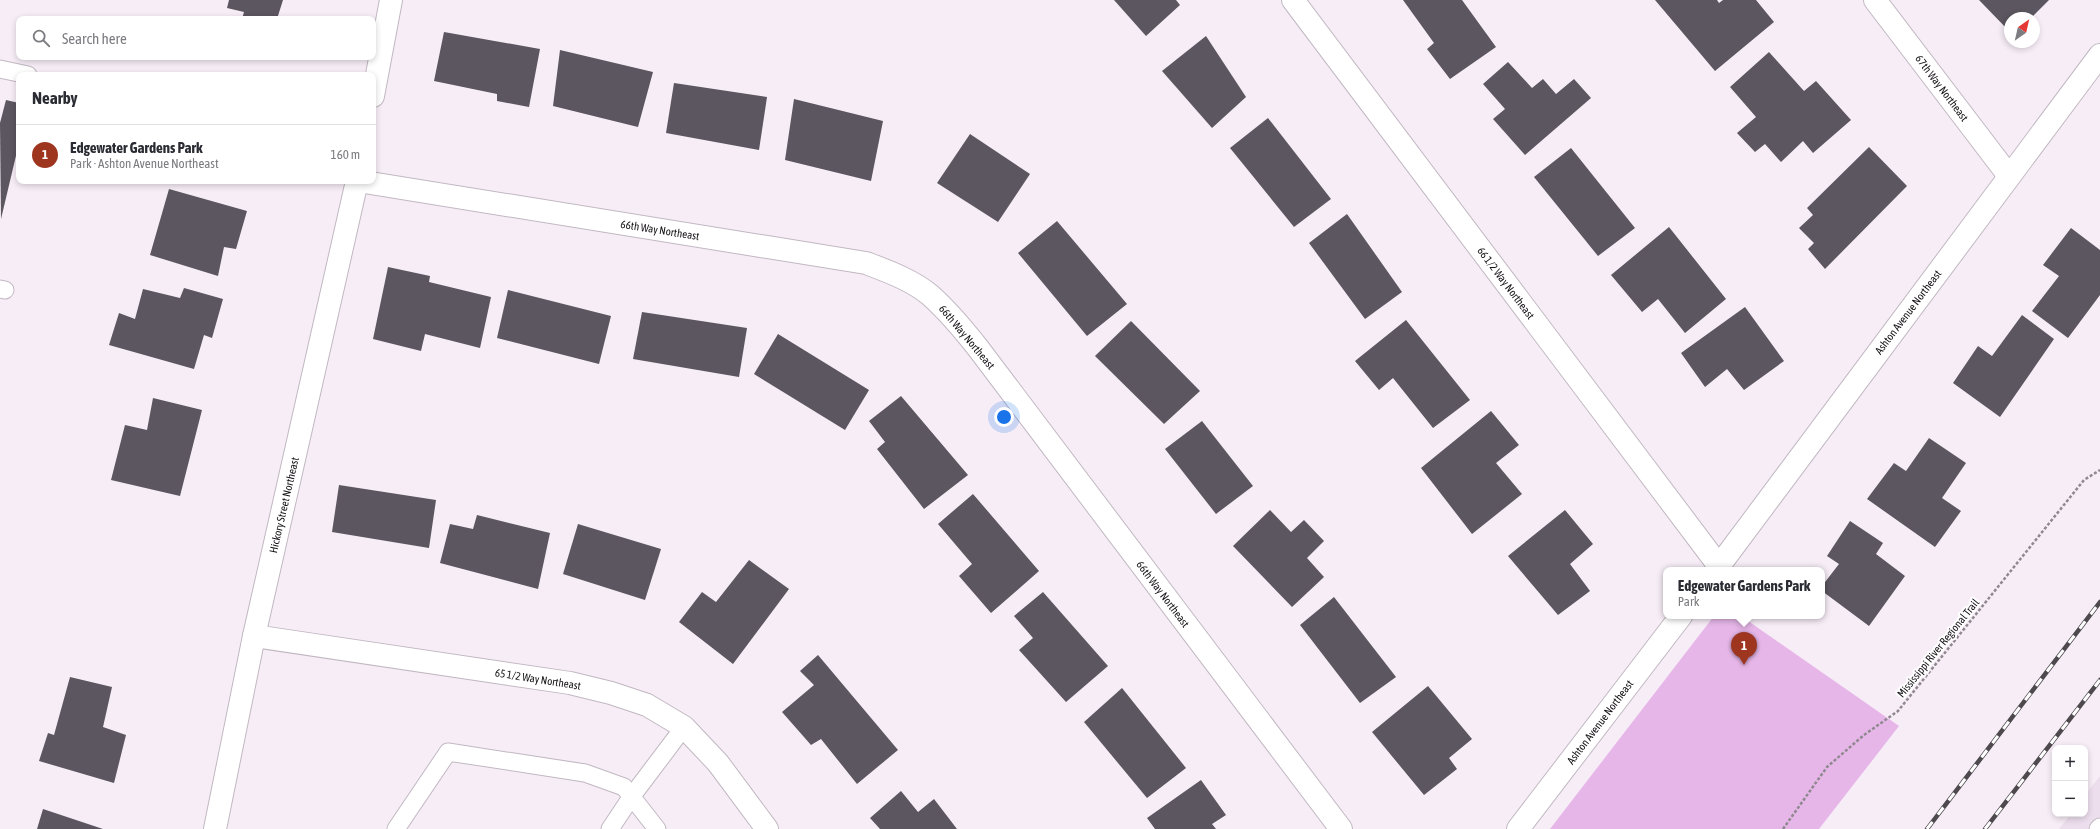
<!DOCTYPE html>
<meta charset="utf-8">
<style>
:root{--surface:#fff;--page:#f2f2f3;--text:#2b2b33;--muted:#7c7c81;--line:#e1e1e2;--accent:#9e351f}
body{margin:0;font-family:"Asap Condensed",sans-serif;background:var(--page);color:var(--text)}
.controls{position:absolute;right:12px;bottom:12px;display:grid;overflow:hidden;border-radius:8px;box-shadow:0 2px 6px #0003}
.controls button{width:36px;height:36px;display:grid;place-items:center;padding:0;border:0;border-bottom:1px solid var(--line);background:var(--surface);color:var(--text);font:20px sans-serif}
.compass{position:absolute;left:2004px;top:12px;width:36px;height:36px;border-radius:50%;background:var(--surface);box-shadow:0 2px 6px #0003;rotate:34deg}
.you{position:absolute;left:1004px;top:417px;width:14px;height:14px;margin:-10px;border:3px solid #fff;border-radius:50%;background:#1a73e8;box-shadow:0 0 0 6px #1a73e833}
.badge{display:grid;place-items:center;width:26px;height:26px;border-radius:50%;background:var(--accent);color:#fff;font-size:13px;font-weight:700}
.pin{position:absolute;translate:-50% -33px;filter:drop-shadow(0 1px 2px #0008)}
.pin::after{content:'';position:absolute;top:21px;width:14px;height:12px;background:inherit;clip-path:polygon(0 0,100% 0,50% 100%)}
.popup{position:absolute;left:1663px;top:567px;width:162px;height:52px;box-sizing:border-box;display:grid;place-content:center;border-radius:8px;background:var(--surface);filter:drop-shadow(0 1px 3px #0005);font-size:13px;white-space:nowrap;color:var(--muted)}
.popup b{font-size:15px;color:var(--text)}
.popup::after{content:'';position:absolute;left:50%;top:100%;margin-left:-8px;border:8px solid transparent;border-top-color:var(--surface)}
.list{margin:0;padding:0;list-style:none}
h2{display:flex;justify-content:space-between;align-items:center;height:52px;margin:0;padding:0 16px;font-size:17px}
h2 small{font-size:13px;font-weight:400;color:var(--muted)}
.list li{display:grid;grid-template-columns:26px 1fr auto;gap:12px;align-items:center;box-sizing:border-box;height:60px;padding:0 16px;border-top:1px solid var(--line)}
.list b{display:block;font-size:15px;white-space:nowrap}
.list p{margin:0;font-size:13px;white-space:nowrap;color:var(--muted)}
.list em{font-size:13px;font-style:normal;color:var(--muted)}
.icon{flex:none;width:22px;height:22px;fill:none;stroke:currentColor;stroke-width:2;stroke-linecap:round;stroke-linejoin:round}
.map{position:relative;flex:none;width:2100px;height:829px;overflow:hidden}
.search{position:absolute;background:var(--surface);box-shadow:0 2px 6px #0003;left:16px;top:16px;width:360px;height:44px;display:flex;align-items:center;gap:10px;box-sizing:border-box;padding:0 14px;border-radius:8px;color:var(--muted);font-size:15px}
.panel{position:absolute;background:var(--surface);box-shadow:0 2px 6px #0003;left:16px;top:72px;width:360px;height:112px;border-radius:8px}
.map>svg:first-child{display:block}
</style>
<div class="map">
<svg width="2100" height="829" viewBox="0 0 2100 829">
<rect width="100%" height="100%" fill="#f7edf7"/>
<polygon fill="#eddeee" points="2100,776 2100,829 2059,829 2071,814 2085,814 2085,795"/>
<polygon fill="#e6b6e8" points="1714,616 1741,616 1899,726 1819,829 1550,829"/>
<g fill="#5b565f">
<polygon points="229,0 283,0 277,19 242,19 244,12 227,8"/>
<polygon points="1114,0 1176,0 1180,5 1146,36"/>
<polygon points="1403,0 1462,0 1496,47 1450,79 1427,49 1434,43"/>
<polygon points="1655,0 1717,0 1719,3 1723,0 1756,0 1774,22 1715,71"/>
<polygon points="1979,0 2049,0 2031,18 2010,18 2010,32"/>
<polygon points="444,32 540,49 529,107 497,101 497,94 434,81"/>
<polygon points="1206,36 1246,97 1212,128 1162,71"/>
<polygon points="560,50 653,72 638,127 553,106"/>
<polygon points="1769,52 1804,91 1816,81 1851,120 1813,153 1803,141 1781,162 1765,144 1755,152 1737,133 1756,117 1730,87"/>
<polygon points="1508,62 1532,88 1543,79 1556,94 1574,79 1591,98 1525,155 1493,119 1505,109 1483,84"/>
<polygon points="215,72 226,74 226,75 214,75"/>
<polygon points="674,83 767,97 759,150 666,133"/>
<polygon points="794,99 883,121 871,181 785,160"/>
<polygon points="6,100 19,103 19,143 1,219 0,123"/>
<polygon points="1268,118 1331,199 1294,227 1230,148"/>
<polygon points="970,134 1030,174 998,222 937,183"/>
<polygon points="1869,147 1907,186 1825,269 1808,249 1814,243 1799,228 1813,215 1807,208"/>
<polygon points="1571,148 1635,228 1598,256 1534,177"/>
<polygon points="169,189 247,211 236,249 224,247 218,276 150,255"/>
<polygon points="1347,214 1402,292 1365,319 1309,243"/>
<polygon points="1057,221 1127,304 1087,336 1018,253"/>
<polygon points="1669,227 1726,299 1685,333 1658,299 1642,312 1611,275"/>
<polygon points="2071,228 2100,250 2100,295 2068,338 2032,311 2059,276 2043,265"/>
<polygon points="388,267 430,276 429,282 491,297 480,348 425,334 421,351 373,339"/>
<polygon points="184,288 223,299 212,338 204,335 194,369 109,345 119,313 135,319 143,289 180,298"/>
<polygon points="508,290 611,316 599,364 497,338"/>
<polygon points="1745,307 1784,361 1744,390 1727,369 1705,387 1681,353"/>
<polygon points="642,312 747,328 739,377 633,359"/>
<polygon points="2022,315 2054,339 2000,417 1953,383 1978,346 1992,356"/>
<polygon points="1406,320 1470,400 1433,428 1393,378 1379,390 1355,361"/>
<polygon points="1131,321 1200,391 1164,424 1095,356"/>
<polygon points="778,334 869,390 845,430 754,374"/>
<polygon points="901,396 968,475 924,509 877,449 885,442 869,421"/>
<polygon points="153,398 202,410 180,496 111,480 125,425 147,430"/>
<polygon points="1491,411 1519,445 1496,463 1522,494 1472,534 1421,468"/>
<polygon points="1202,421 1253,486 1216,514 1165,449"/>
<polygon points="1929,438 1966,463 1942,498 1961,511 1935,547 1867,499 1894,463 1906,471"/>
<polygon points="339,485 436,500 429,548 332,532"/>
<polygon points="973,494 1039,571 991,613 959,576 972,564 938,524"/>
<polygon points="1270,510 1291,532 1304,520 1324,541 1307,558 1324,577 1292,607 1233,546"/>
<polygon points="1565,510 1593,544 1570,564 1590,591 1558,615 1508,556"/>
<polygon points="477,515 550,533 538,589 440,563 450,524 473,529"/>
<polygon points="1850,521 1883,543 1876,554 1905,576 1869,626 1822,591 1822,586 1839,564 1827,556"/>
<polygon points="578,524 661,549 645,600 563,574"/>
<polygon points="749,560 789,589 733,664 679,622 702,592 716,602"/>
<polygon points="1043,592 1108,666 1066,702 1019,650 1033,638 1014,616"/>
<polygon points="1334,597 1396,677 1360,703 1300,625"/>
<polygon points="818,655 898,750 857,784 821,739 811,745 782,712 814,685 800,671"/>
<polygon points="70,677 112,687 103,727 126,735 114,783 39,761 48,733 54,735"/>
<polygon points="1428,686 1472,739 1449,758 1457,769 1424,795 1372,732"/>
<polygon points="1122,688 1186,768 1147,798 1084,722"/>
<polygon points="1201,780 1226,815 1212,824 1216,829 1155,829 1147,818"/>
<polygon points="901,791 918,812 934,799 957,829 880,829 870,818"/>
<polygon points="43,809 103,829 37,829"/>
</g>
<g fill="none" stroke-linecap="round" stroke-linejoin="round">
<g stroke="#c1b8c1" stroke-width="19">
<g id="service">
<polyline points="0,69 28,75"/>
<polyline points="0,289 5,290"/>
<polyline points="396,829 448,752 585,773 624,787 657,829"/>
<polyline points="610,829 632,796 684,727"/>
<polyline points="2098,829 2100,827"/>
</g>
</g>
<g stroke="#c1b8c1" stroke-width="24">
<g id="minor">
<polyline points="1293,0 1719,566"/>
<polyline points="1875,0 2009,176"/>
<polyline points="373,96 391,0"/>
<path d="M358,181L866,263C887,271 912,280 930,295C948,311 963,329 978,348L1341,829"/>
<polyline points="1716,570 2100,55"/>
<polyline points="254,636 570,683 611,693 647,705 684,727 718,763 767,829"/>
<polyline points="215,829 254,636 357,181"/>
<polyline points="1518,829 1681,616"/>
</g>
</g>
<polyline stroke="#8f888f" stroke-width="2.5" stroke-dasharray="3 2" stroke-linecap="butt" points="1783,829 1827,767 1864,735 1898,711 2084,480 2100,470"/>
<use href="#service" stroke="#fff" stroke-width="17"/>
<use href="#minor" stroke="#fff" stroke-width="22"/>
<g stroke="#4d494d" stroke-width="4.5">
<g id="rail">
<polyline points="1927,829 2100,602"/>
<polyline points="1985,829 2100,680"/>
</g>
</g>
<use href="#rail" stroke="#fff" stroke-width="3" stroke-dasharray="9" stroke-linecap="butt"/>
</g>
<g text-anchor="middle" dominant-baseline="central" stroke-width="4" stroke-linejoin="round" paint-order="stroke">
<g font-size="11" fill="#161316" stroke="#fff">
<text transform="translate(1942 88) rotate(53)">67th Way Northeast</text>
<text transform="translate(660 230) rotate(9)">66th Way Northeast</text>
<text transform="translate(1506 283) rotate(53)">66 1/2 Way Northeast</text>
<text transform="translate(1908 312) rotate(-53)">Ashton Avenue Northeast</text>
<text transform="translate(967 337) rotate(50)">66th Way Northeast</text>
<text transform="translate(284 505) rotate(-77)">Hickory Street Northeast</text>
<text transform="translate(1163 594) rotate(53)">66th Way Northeast</text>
<text transform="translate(1938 648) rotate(-51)">Mississippi River Regional Trail</text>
<text transform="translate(538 679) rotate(9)">65 1/2 Way Northeast</text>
<text transform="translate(1600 722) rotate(-53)">Ashton Avenue Northeast</text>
</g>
</g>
</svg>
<div class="controls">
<button>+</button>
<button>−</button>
</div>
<svg class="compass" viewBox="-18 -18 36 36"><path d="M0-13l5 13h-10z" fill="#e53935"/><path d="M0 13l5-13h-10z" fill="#7c7c81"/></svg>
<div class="you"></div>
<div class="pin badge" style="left:1744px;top:665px">1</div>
<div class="popup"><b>Edgewater Gardens Park</b>Park</div>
<div class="search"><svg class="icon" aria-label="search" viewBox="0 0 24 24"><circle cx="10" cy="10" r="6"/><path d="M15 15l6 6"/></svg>Search here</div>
<section class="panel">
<h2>Nearby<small></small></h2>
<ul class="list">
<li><span class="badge">1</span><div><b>Edgewater Gardens Park</b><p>Park · Ashton Avenue Northeast</p></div><em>160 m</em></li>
</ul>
</section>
</div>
